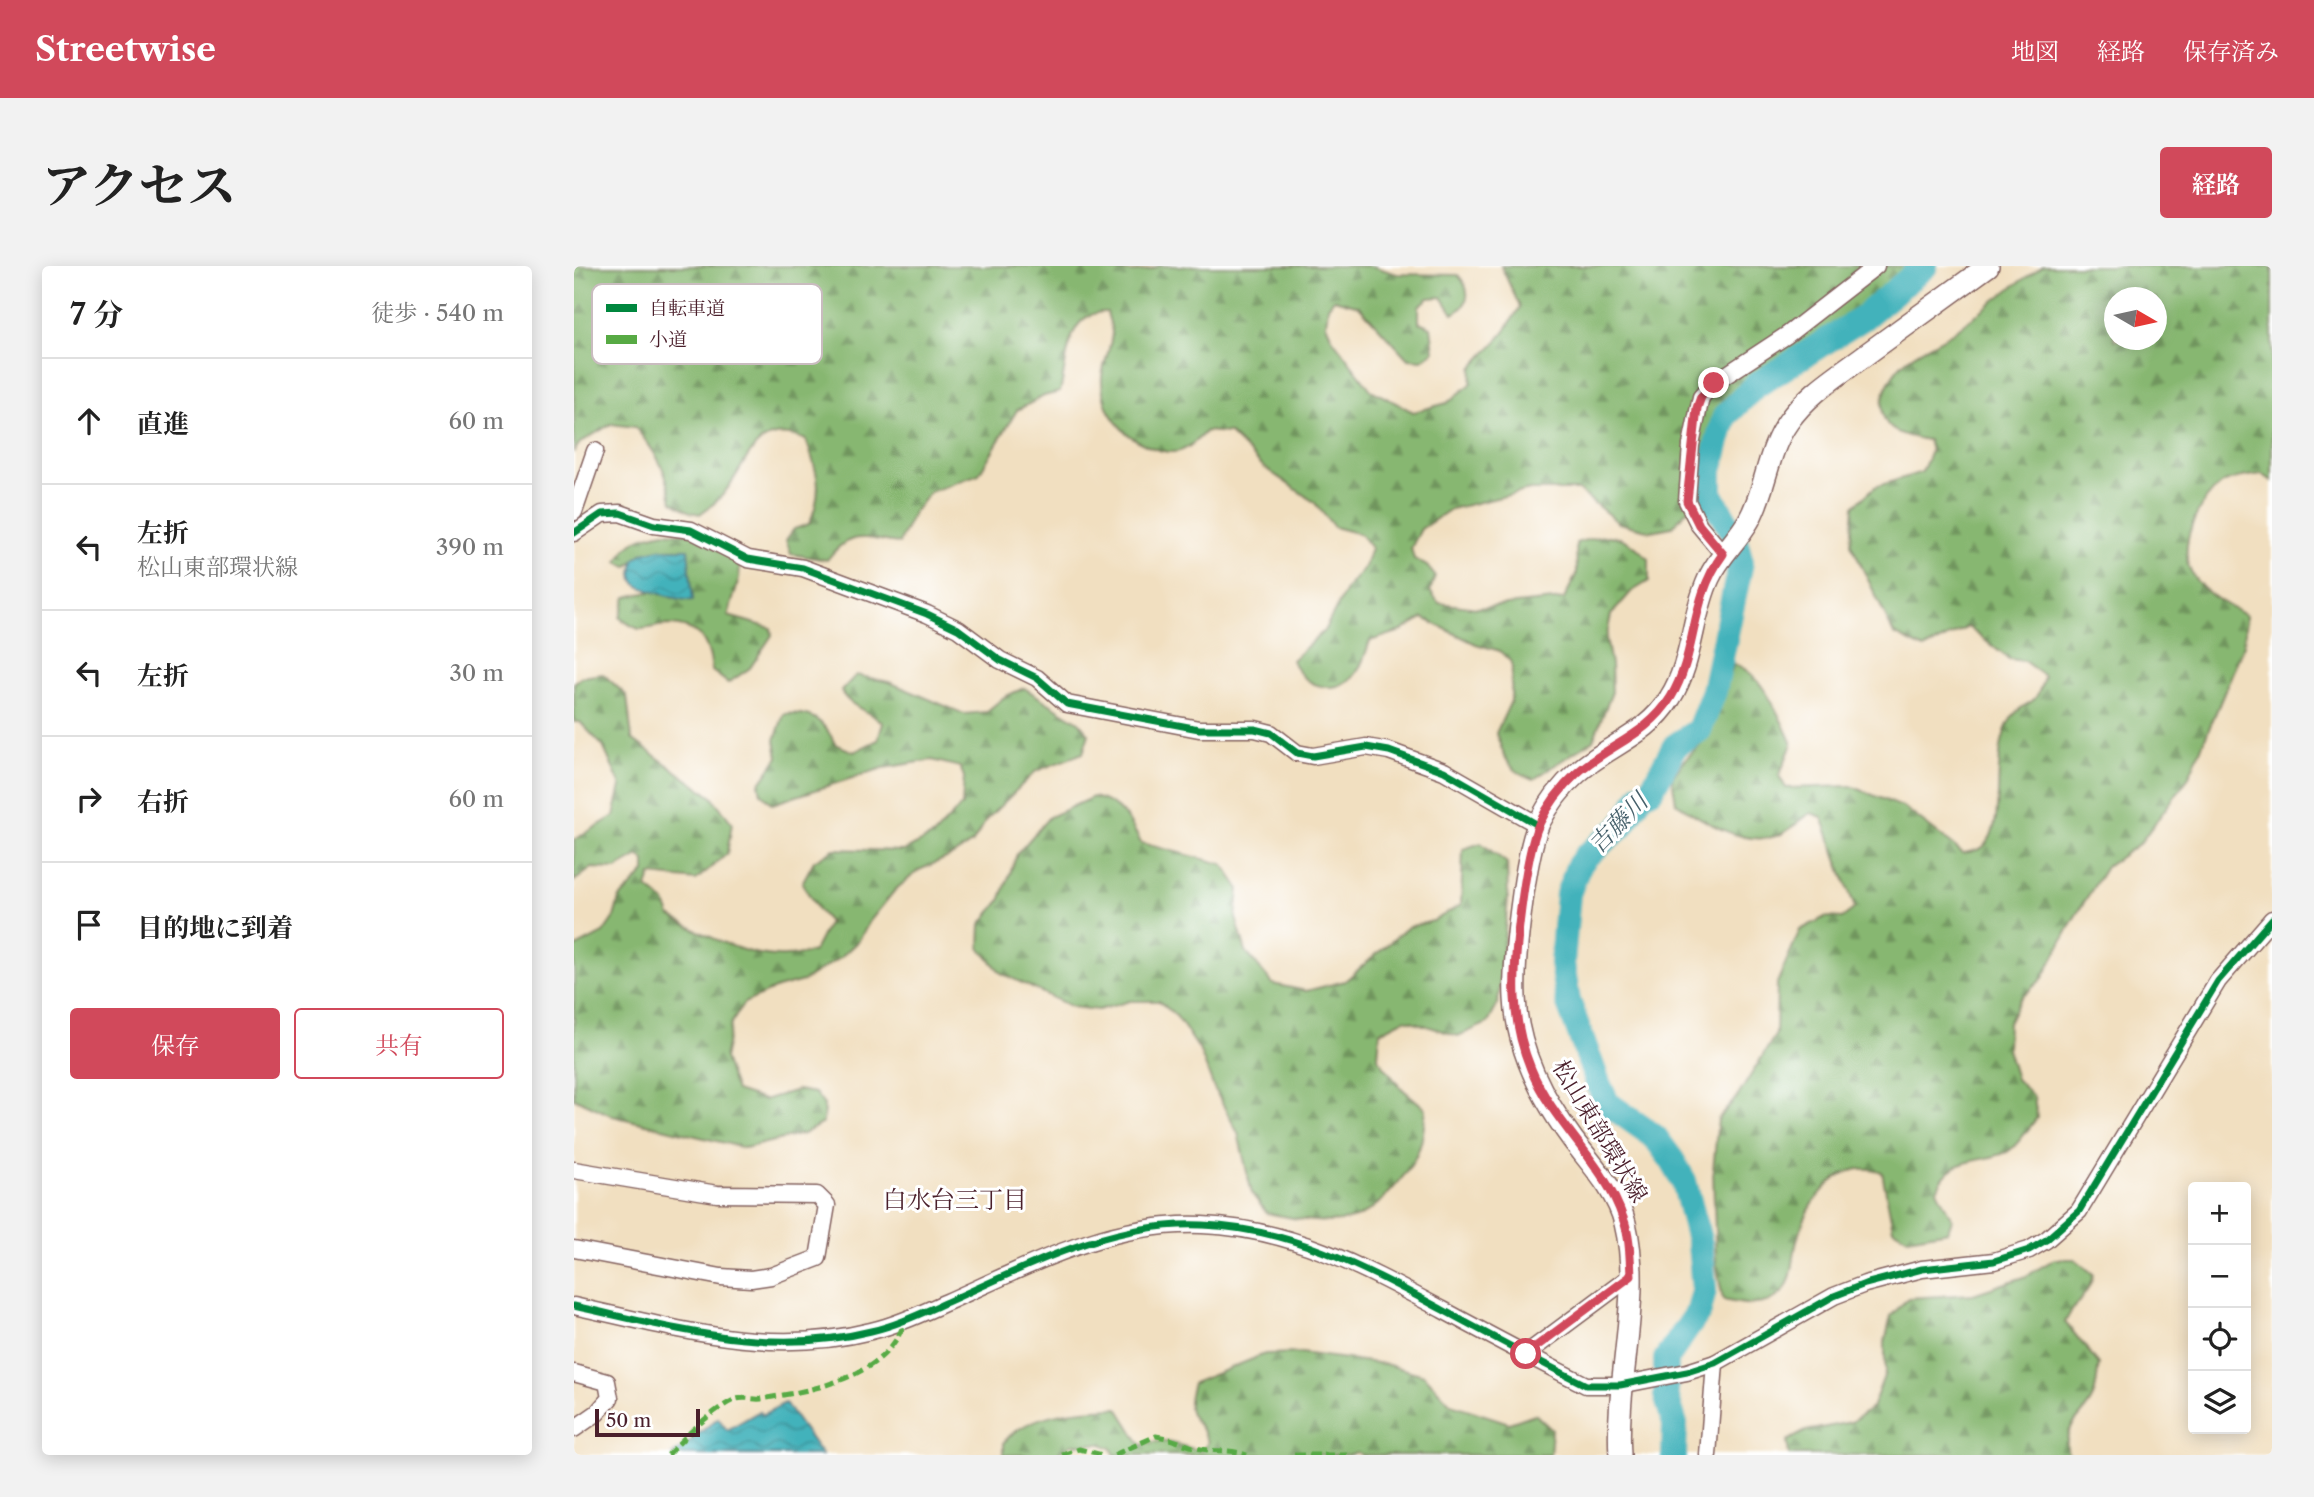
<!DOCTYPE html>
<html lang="ja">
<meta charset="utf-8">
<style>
:root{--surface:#fff;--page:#f2f2f2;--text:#222;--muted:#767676;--line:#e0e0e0;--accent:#d1495b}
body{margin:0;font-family:"Libre Caslon Text","Noto Serif JP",serif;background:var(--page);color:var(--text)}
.controls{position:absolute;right:21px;bottom:21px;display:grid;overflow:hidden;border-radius:7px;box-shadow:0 4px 18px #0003}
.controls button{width:63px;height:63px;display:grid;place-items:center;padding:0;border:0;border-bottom:2px solid var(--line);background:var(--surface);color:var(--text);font:35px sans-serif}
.compass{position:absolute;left:1530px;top:21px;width:63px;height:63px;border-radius:50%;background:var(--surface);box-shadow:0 4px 18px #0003;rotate:99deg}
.scale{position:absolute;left:21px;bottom:18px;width:105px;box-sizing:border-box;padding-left:7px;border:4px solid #4a1f2b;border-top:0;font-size:19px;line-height:24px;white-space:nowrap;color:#4a1f2b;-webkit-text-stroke:5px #fff;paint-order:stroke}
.stop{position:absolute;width:21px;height:21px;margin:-16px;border:5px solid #d1495b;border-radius:50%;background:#fff}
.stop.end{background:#d1495b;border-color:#fff;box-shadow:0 2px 7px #0008}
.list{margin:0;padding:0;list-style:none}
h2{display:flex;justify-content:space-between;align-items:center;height:91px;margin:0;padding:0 28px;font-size:30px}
h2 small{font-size:23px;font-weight:400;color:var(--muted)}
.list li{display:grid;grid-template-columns:46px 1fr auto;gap:21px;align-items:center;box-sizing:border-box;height:126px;padding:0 28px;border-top:2px solid var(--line)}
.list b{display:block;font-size:26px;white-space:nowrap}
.list p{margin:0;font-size:23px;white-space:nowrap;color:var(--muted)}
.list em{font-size:23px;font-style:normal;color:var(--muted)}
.actions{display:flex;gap:14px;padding:21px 28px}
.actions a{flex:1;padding:16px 0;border:2px solid var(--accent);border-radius:7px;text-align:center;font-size:24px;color:var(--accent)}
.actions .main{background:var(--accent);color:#fff}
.icon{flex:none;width:38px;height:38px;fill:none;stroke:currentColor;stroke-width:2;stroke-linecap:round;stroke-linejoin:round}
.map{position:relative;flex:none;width:1698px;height:1189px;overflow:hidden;border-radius:7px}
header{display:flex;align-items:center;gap:42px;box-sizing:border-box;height:98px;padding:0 35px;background:var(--accent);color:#fff}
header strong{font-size:33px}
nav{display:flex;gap:38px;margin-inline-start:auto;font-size:24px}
.intro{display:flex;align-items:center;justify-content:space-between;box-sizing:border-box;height:168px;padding:0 42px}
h1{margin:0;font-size:49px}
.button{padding:18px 32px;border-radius:7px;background:var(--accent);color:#fff;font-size:24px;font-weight:700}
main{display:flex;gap:42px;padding:0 42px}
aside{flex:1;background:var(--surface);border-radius:7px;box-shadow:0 4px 18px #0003}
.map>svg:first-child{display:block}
</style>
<header>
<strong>Streetwise</strong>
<nav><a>地図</a><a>経路</a><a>保存済み</a></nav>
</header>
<div class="intro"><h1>アクセス</h1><a class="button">経路</a></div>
<main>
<aside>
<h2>7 分<small>徒歩 · 540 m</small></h2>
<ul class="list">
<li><svg class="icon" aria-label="ahead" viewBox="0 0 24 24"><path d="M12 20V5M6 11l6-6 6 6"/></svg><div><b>直進</b></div><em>60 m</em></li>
<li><svg class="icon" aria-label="left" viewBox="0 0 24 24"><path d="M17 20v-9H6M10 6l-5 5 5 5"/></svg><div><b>左折</b><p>松山東部環状線</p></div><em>390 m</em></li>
<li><svg class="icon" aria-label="left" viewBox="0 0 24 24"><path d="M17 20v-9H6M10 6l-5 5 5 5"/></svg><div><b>左折</b></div><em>30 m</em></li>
<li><svg class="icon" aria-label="right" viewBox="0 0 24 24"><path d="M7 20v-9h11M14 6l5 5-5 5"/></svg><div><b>右折</b></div><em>60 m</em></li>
<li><svg class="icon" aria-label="arrive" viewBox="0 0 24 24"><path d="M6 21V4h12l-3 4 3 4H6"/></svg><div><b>目的地に到着</b></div></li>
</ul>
<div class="actions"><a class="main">保存</a><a>共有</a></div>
</aside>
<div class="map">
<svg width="1698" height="1189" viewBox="0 0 1698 1189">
<defs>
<pattern id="forest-firs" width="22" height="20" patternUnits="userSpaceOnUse" patternTransform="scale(1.75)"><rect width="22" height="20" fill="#87b771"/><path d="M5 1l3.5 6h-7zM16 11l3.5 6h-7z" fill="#70945d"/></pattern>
<pattern id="water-waves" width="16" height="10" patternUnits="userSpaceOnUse" patternTransform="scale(1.75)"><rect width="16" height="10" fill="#43b2bb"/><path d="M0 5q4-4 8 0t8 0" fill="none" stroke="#3a9098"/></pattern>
</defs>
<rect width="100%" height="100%" fill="#fff"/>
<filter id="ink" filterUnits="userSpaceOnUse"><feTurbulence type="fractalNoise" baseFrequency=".0143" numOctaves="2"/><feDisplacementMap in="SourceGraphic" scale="14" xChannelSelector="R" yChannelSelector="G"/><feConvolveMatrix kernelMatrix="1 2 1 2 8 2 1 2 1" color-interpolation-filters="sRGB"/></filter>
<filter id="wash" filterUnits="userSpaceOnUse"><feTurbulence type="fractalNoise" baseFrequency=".00686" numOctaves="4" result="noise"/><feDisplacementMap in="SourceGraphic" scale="28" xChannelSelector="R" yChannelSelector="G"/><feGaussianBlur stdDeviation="1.57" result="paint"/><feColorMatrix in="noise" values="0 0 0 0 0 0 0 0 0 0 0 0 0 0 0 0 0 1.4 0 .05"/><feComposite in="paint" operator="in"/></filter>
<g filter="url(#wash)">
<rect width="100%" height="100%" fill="#f1dfc0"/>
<g fill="url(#forest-firs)" stroke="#686b4e" stroke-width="2" fill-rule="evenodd">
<path d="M0,0H520C542,5 564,10 585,0H798L823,8L884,9C897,23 897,39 879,48L868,31L855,32L845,40V56L857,61L860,85L848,94L834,93L785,40L760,33L754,41L752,58L758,72L797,124L839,146L873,137L897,118L898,102L929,68L946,41L927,0H1357L1310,37L1180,117L1146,157L1129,227L1098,261L1077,265L1045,257L1004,224H956L877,243L847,263L837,282L840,293L853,300L861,310L856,325L865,337L903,342L990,333L1003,307L1002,277C1037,266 1048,266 1075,293V315L1057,326L1037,349L1032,373L1037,398L1038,426L1019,474L960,513C934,506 930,491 922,467L937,435L938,397L926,385L902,378L849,352L827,365L796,375C792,385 788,402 780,410C760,431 728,420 718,394L750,365L773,322L791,301L797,282L786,268L760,261L740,236L691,202L655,167L632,165C613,185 603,192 576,181C546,169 526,143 528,110C530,96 537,81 538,67C538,61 534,52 533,46C491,45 494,95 486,126L470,130L443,144L405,208L356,226L340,246L325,277C291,273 277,262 253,294L217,288L212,274L220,263L235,258C250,225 244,207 232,174C176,151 174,204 144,234C139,239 132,243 126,248L116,246L98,235C93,204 81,185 61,161L37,158L6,177L0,185Z"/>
<path d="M1469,0H1698V215L1688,208C1676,210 1661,211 1651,216C1624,231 1600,285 1620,311C1632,329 1654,339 1672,350L1670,379L1615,511L1566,577L1532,601L1499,654L1469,712L1446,733L1434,757L1433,783L1442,813L1460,831L1463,852C1455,861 1443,881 1433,886C1402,899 1377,889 1363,924L1378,953L1374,965L1334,972L1319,963L1308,906C1265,890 1234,936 1223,974C1218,993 1221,1021 1201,1032C1185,1042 1166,1038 1149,1034L1142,997L1139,905L1144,853L1164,830L1202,768L1203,717L1226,664L1251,651L1268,652L1281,642L1248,551L1237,547C1226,553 1216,565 1205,569C1170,582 1130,555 1102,537L1098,512L1109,496L1128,476L1160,398C1189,407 1206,452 1218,478L1205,510L1212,522L1277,520L1331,542L1389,587C1395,586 1404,585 1409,581C1436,556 1413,487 1438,451C1454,430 1461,446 1470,410L1450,395L1435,393L1394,361L1350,383L1320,368L1277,278L1280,240L1301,221L1348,206L1357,185L1354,174C1342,172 1328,170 1318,163C1297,146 1314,110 1330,96C1345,83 1365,76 1381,65C1411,43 1438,19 1469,0ZM1540,32H1582V74H1540Z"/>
<path d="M91,266L116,268L166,297L165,313L154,350L197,362L198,369L176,402L154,417L138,405C135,376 127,360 94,359C85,359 75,363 66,363C59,362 52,356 46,352L52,331L84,324L99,332L69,287L53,301L44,296C54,274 68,270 91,266Z"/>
<path d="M29,408L53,430L58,473L138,531L158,557L153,588L122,614L77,609L73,622L91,636L96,650C141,674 189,702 240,685L255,656L244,644L228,617L240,595L260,583L330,585L360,569L388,539L390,511L386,501L358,494L309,502L198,538L187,527L185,518L204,491L201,474L210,448C237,445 250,454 261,478L280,486L304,474L309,457C295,445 275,441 267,425L282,409L315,416L390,448L412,446L430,431L450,422L505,456L515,468L509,487L462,505L412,554L399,576L379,589L345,604L321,624L296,655L285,674L266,692L229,715L203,722L170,737L157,758L150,793L162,825L190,834L223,824L241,827L250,839L249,857L229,868L171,882L39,850L0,832V682L29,667L40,651L45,633L71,606V595L65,590L42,603L18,602L0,615V574L40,550L47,520L29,480L6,456H0V417L8,411Z"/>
<path d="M519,531C546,537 555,553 567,577L649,598L665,622L662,652L672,686L699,718L732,725L771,715L834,661L859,655L887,639L889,583L907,577L933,597L934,632L924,738L914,757L884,770L831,753L806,766L804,792L826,821L852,843C850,855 850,869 846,880C839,904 802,947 778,953C752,960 719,952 693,947L678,928L664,867L640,822L625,783L603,751L585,735H556L524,744L498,741L427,707L406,682L407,658L426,635L443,588L475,551Z"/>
<path d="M1481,993H1501L1519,1008C1516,1028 1500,1037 1491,1056L1525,1098C1523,1108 1523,1122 1519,1131C1509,1154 1487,1158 1494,1189H1215L1213,1175L1232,1165L1277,1156L1298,1142L1311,1107V1076L1317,1050L1334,1032L1399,1028L1450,1011Z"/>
<path d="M727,1087L811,1098L850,1109L877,1138L935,1157L961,1148L978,1164L976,1189H788L783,1186L774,1189H541L537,1182L528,1178H498L481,1189H430V1176C455,1146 507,1143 544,1142L567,1179C588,1170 606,1180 628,1185L634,1176C624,1148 607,1155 619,1117L691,1088Z"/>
</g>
<g fill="url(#water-waves)" stroke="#466873" stroke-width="2">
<path d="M86,283H114L119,334C111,336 65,323 61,317C56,310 59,302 60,294L69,287Z"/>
<polygon points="211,1137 248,1189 99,1189 144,1152 153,1164 186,1145 188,1149"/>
</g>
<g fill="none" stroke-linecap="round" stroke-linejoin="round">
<polyline stroke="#43b2bb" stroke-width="26" points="1100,1189 1101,1158 1092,1129 1092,1093 1125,1045 1130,1024 1126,978 1110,915 1098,894 1081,871 1033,837 1024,817 994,735 988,697 994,628 1004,601 1012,590 1048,560 1068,528 1077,524 1101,480 1125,464 1140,425 1167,296 1160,270 1136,227 1136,204 1151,150 1181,120 1289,52 1351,0"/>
</g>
</g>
<g filter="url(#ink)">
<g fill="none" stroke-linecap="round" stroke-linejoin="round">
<g stroke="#84625f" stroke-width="19">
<g id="minor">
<polyline points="0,246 21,185"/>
<polyline points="0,267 28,248 46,247 80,259 117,264 174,293 229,302 353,348 384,363 426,394 463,412 493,438 625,463 681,463 697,467 723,487 739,490 792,481 815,485 870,505 964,559"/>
<polyline points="1149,288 1125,259 1113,235 1117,179 1127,131 1140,117 1213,69 1302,0"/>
<polyline points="0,904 143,928 243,929 253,939 244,992 197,1010 177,1013 147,1011 0,983"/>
<path d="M0,1040C101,1062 194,1091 297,1065C323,1059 348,1047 373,1036C454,1000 537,955 628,959C718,962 792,1003 869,1044C917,1070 964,1095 1012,1119H1046L1113,1106L1141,1097L1260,1030L1291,1018L1348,1003L1420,995L1455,984L1472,974L1505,945L1644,715L1698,653"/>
<polyline points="952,1088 1057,1010"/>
<polyline points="0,1107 33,1116 36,1132 23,1147 0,1163"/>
<polyline points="1134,1189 1141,1097"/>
</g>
</g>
<g stroke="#84625f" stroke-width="24">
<path id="major" d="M1046,1189C1041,1113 1069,1030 1051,957C1043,925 1018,899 999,874C968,832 943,784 941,732C939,695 951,589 965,557C974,539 988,520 1003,507C1034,479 1074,469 1096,432C1119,396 1117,351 1135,312C1145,290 1163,275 1175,254C1192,224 1193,185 1214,156C1234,127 1266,108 1294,87C1334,58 1374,29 1414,0"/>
</g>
<use href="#minor" stroke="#fff" stroke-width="16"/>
<use href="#major" stroke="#fff" stroke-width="21"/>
<g stroke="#57aa44" stroke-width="5" stroke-dasharray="10 5" stroke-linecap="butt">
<path d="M94,1189C109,1172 139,1143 160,1134C168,1130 179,1134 187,1133C239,1124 314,1112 331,1054"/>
<polyline points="488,1189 505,1183 529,1189"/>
<path d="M540,1189L582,1170C598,1172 612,1180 627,1183C643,1186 657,1183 673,1189"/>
<polyline points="720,1189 773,1189"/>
</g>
<g stroke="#fff" stroke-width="11">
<g id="cycleway">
<polyline points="0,267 28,248 46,247 80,259 117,264 174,293 229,302 353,348 384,363 426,394 463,412 493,438 625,463 681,463 697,467 723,487 739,490 792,481 815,485 870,505 964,559"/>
<path d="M0,1040C101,1062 194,1091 297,1065C323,1059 348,1047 373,1036C454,1000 537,955 628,959C718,962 792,1003 869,1044C917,1070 964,1095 1012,1119H1046L1113,1106L1141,1097L1260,1030L1291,1018L1348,1003L1420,995L1455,984L1472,974L1505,945L1644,715L1698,653"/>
</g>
</g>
<use href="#cycleway" stroke="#00873e" stroke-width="7"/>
</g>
</g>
<g fill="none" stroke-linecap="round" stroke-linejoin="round" filter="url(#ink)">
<path stroke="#d1495b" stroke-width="9" d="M952,1088L1057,1010C1056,991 1056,970 1049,952C1031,897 979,858 957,803C948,781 942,755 941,731C939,695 951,589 965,558C974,539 988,521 1003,507C1034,479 1074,469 1097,431C1124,386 1115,334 1149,288L1125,259L1113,235L1123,142L1127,131L1140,117"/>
</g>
<g text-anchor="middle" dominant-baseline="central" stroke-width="6" stroke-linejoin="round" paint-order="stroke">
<g font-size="23" fill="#4a1f2b" stroke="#fff">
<text transform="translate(1026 865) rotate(59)">松山東部環状線</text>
</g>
<g font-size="24" font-style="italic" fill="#47616c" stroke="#fff">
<text transform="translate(1044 557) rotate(-46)">吉藤川</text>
</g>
<g font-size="24" fill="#4a1f2b" stroke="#fff">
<text x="381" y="933">白水台三丁目</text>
</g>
</g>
<rect x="18" y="18" width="230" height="80" rx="10" fill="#fff" stroke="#c9bcbf" stroke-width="2"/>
<rect x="32" y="38" width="31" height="8" fill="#00873e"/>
<rect x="32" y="69" width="31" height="9" fill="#57aa44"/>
<g font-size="19" fill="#4a1f2b">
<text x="75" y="49">自転車道</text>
<text x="75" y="80">小道</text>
</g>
</svg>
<div class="controls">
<button>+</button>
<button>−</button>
<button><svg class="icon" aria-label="locate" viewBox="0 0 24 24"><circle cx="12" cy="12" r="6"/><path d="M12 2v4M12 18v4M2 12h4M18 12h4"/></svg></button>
<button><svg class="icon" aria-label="layers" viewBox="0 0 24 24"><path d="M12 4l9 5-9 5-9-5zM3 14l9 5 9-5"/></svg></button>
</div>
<svg class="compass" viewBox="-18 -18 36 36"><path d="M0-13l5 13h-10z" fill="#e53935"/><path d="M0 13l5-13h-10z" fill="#767676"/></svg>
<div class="scale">50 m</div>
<div class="stop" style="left:952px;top:1088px"></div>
<div class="stop end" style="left:1140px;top:117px"></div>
</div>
</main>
